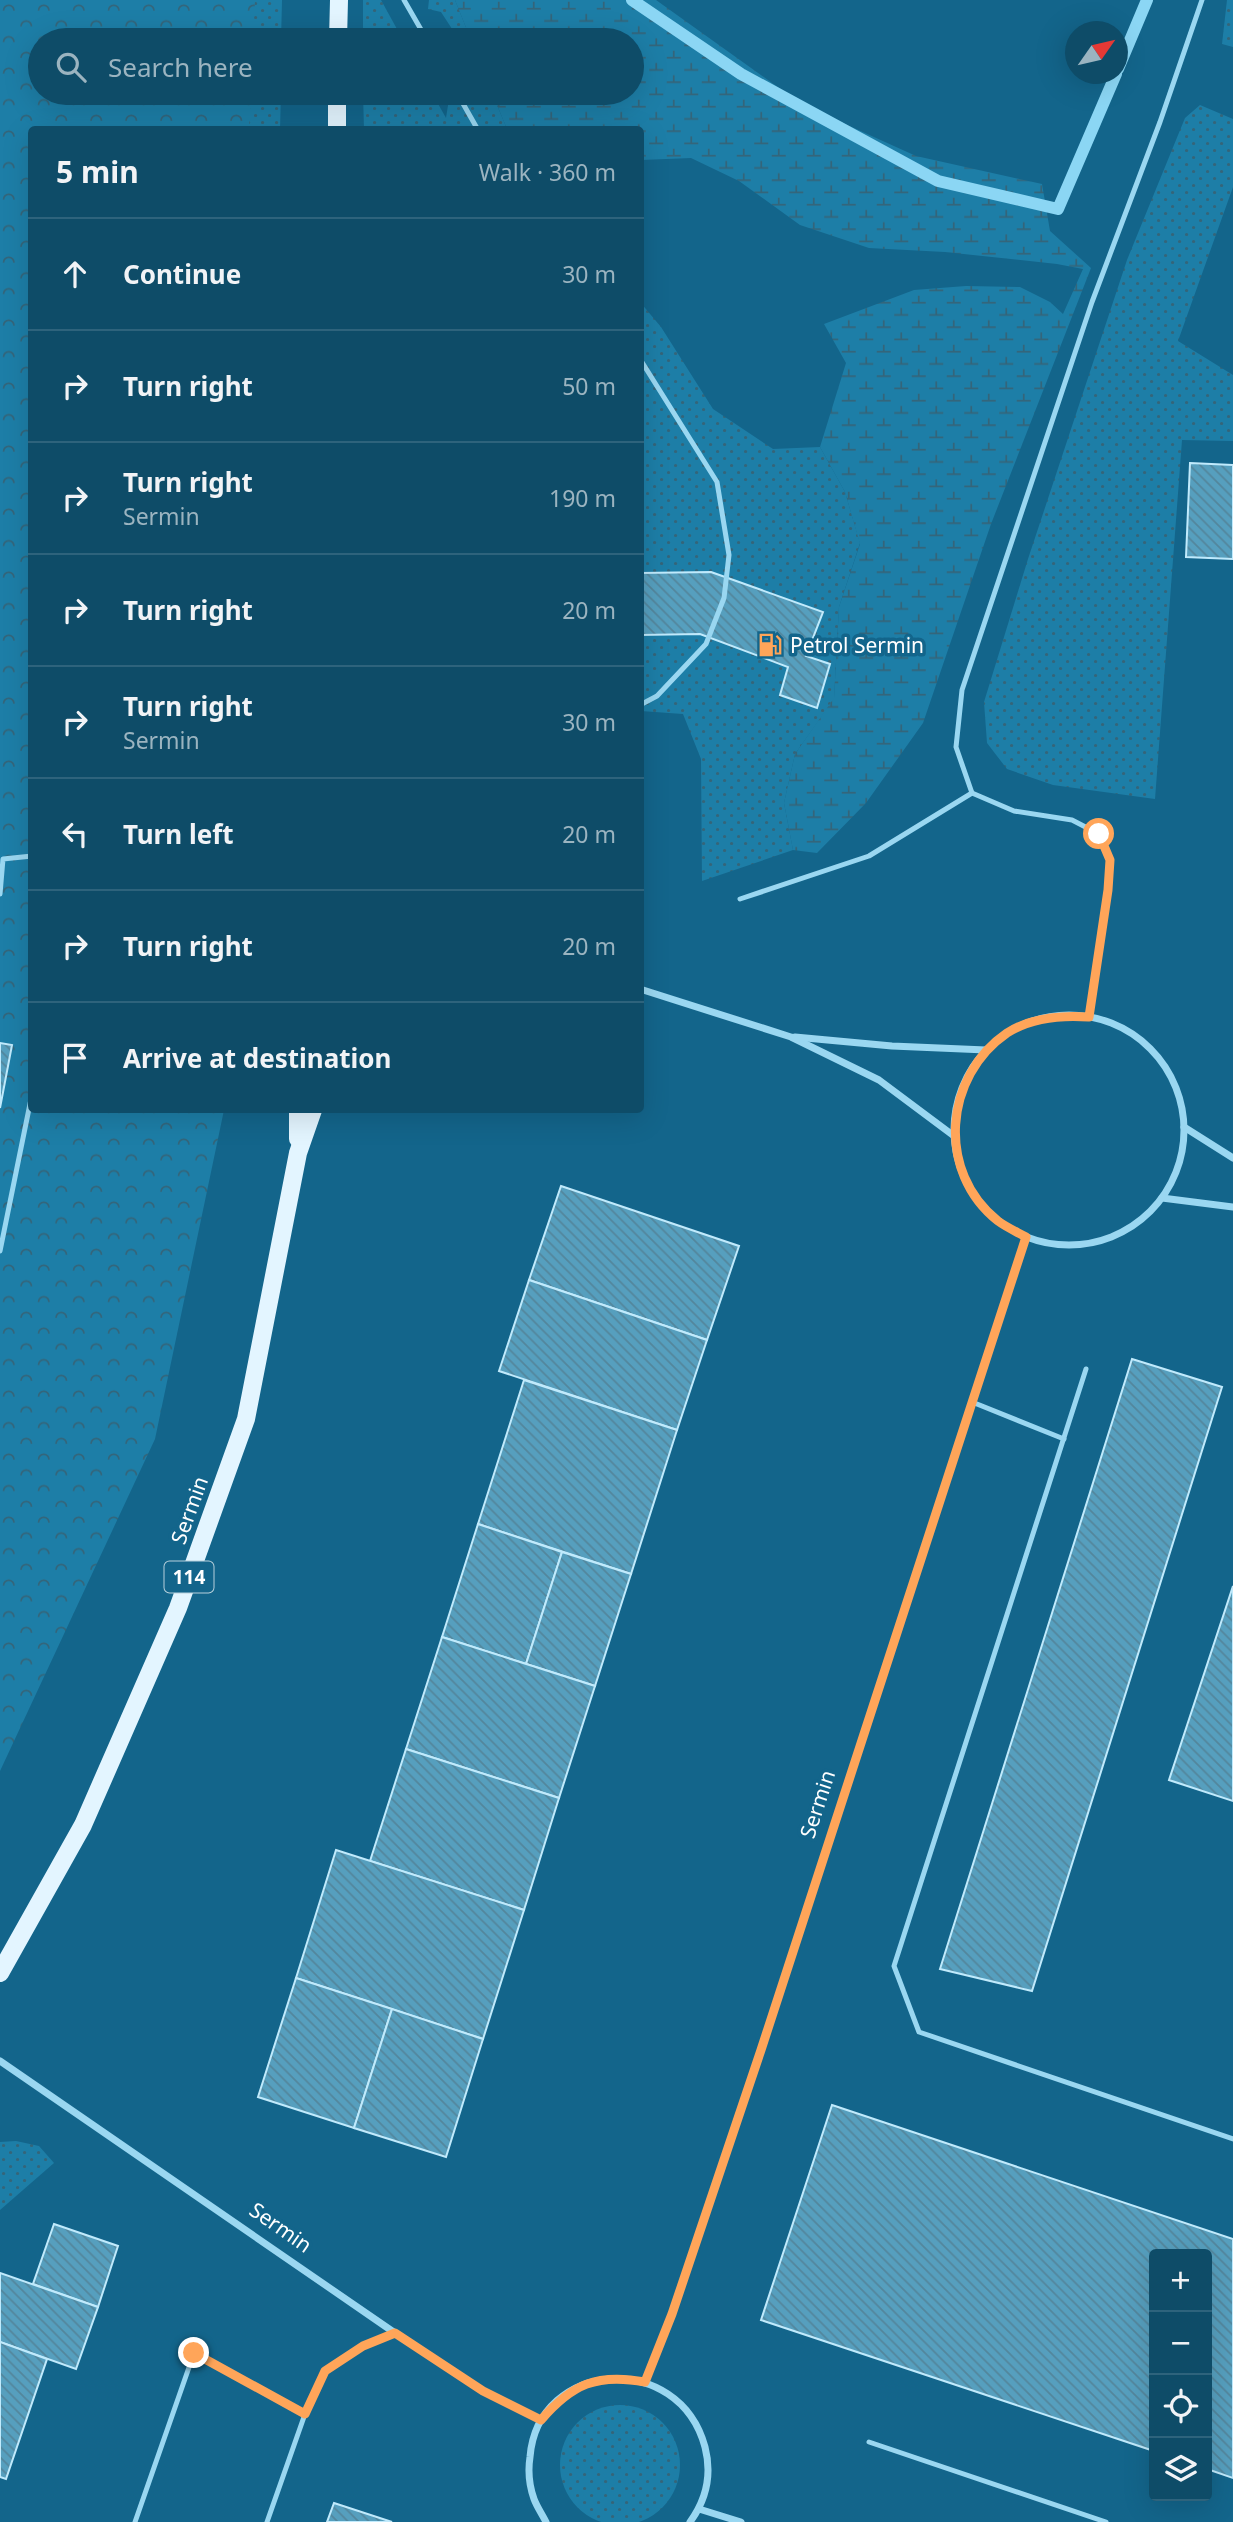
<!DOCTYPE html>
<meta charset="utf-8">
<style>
:root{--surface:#0e4c68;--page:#1c5671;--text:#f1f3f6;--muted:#9bb4c0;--line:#2e637c}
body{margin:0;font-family:"Noto Sans",sans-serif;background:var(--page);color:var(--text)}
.controls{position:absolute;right:21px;bottom:21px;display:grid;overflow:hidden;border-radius:7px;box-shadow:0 7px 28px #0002}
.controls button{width:63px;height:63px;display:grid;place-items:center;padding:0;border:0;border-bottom:2px solid var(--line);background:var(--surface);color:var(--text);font:35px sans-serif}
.compass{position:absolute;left:1065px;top:21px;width:63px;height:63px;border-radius:50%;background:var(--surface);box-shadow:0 7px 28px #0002;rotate:56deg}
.stop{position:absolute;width:21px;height:21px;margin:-16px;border:5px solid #ffa559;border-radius:50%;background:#fff}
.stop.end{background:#ffa559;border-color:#fff;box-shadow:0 2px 7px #0008}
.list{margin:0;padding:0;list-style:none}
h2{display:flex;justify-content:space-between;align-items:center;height:91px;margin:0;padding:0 28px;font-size:30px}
h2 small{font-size:23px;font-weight:400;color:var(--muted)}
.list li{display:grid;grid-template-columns:46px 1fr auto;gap:21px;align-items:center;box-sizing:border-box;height:112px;padding:0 28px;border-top:2px solid var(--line)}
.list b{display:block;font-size:26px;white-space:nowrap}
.list p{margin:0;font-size:23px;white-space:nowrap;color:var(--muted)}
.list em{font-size:23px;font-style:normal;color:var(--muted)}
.icon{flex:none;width:38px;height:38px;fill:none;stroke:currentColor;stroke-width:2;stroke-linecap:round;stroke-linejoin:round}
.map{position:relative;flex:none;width:1233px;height:2522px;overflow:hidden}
.search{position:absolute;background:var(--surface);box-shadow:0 7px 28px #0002;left:28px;top:28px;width:616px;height:77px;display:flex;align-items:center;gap:18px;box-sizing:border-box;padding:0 24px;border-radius:38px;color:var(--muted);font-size:26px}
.panel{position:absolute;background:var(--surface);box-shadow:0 7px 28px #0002;left:28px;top:126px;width:616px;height:987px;border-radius:7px}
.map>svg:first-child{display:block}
</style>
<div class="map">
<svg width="1233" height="2522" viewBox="0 0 1233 2522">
<defs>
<pattern id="grass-dots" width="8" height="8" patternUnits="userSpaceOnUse" patternTransform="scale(1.75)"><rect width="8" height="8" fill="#1d7ea7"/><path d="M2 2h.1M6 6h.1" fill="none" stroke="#34657a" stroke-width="1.8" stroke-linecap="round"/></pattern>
<pattern id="wetland-marsh" width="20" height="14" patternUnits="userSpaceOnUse" patternTransform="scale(1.75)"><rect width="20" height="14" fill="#1d7ea7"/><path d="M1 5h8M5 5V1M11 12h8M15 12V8" fill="none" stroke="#34657a"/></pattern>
<pattern id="park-crowns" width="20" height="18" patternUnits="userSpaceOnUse" patternTransform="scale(1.75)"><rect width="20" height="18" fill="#1d7ea7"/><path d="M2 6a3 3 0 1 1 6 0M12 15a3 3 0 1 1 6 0" fill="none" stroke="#34657a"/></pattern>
<pattern id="building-back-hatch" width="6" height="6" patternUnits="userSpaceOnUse" patternTransform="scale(1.75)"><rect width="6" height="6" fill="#569fbe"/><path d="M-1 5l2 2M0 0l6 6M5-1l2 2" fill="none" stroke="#53869c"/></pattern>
</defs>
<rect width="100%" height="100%" fill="#13658b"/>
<g fill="url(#grass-dots)">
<polygon points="159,0 282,0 281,40 160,40"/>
<polygon points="363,0 381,0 403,40 363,40"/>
<polygon points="429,0 455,0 471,40 456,40 456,35 441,12 428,9"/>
<polygon points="1227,0 1233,0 1233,47 1222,44"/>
<polygon points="163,93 281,93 280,129 165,129"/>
<polygon points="363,93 432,93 446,118 450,93 492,93 507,129 364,129"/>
<polygon points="1200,105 1233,119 1233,187 1178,341 1233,375 1233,441 1182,440 1155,799 1053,785 1007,769 987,743 984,702 1028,559 1127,260 1185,118"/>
<polygon points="640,302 661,327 713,409 773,449 820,447 845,492 860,543 839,607 834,699 795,754 784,803 793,850 702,881 701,759 683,714 641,711"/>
<polygon points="16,2141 39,2146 54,2163 0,2210 0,2142"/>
<circle cx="620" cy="2465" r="60"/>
</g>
<polygon fill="url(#wetland-marsh)" points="455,0 656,0 803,105 916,156 1042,184 1050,231 1091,268 991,524 923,723 866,803 817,853 793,850 784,803 795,754 834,698 839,607 860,544 845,492 820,447 846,363 824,324 914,290 966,286 1020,287 1050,302 1063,314 1083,269 1057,264 945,252 869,248 800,225 739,181 691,158 641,160 640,130 507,129 492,93 632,93 632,40 471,40"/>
<polygon fill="url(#park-crowns)" points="0,0 255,0 253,40 40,40 40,93 251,93 249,129 32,130 32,1110 224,1110 155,1439 0,1771"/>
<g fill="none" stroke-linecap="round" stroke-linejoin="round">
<g stroke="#8bd6f4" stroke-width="12">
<polyline points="632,0 741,74 938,181 1058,209 1116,74"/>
<polyline points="1118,69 1147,0"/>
</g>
</g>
<g fill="url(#building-back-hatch)" stroke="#c0eafc" stroke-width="2">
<polygon points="1190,463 1233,465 1233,559 1186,557"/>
<polygon points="711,572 823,612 806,656 830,664 817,708 780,695 788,667 700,634 640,635 640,573"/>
<polygon points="0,1043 12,1045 0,1108"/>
<polygon points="561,1186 739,1246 707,1340 529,1280"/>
<polygon points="529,1280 707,1340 677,1430 499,1371"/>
<polygon points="1132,1359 1222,1387 1032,1991 940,1969"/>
<polygon points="524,1380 677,1430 631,1574 478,1524"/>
<polygon points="478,1524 562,1552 526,1664 442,1637"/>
<polygon points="562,1552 631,1574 595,1686 526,1664"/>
<polygon points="1233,1586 1233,1801 1169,1780"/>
<polygon points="442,1637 595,1686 559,1798 406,1749"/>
<polygon points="406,1749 559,1798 524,1910 370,1861"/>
<polygon points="336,1850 524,1910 483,2039 296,1978"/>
<polygon points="296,1978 392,2009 354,2128 258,2097"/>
<polygon points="392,2009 483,2039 446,2157 354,2128"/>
<polygon points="832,2105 1233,2239 1233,2478 1207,2469 1207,2254 1154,2254 1154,2451 761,2320"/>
<polygon points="54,2224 118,2246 98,2307 33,2284"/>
<polygon points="0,2273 98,2307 76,2369 0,2342"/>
<polygon points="0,2342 47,2359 6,2479 0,2477"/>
<polygon points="334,2503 392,2522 327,2522"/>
</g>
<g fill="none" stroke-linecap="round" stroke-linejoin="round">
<g stroke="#9ad7f1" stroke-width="5">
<polyline points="404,0 427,40"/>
<polyline points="457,93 478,130"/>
<polyline points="640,359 717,482 729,555 724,598 706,644 657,696 640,705"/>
<polyline points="0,894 3,859 32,856"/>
<polyline points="740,899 869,856 972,793"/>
<polyline points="1089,1017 1108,890 1110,861 1099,834 1072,820 1014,811 972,793 956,747 962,690 1092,302 1160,122 1202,0"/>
<polyline points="0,1251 32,1094"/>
<polyline points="1086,1369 894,1966 919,2032 1233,2139"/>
<polyline points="972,1402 1064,1439"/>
<polyline points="869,2442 1106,2522"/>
<polyline points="135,2522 194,2353 305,2414"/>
<polyline points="267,2522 305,2414 325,2371 364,2346 395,2333"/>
</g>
<g stroke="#9ad7f1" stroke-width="7">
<polyline points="640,989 791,1037 879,1080 954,1136"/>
<circle cx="1069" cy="1130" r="115"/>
<polyline points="795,1037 892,1046 986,1050"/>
<polyline points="1184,1127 1233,1158"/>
<polyline points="1162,1198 1233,1207"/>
<polyline points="0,2061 395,2333 483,2391 541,2420"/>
<polyline points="645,2382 672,2314 761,2050 1026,1237"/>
<polyline points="699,2509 741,2522"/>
<path d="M546,2522C542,2514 537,2507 534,2499C529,2485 528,2470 530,2457C538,2359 679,2350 705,2447C712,2474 706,2500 690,2522"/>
</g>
<g stroke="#e3f5ff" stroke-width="18">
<polyline points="338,40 339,0"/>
<polyline points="337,130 337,93"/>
<polyline points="298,1110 298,1139"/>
<polyline points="0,1973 83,1825 178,1608 246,1419 298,1153 313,1110"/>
</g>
</g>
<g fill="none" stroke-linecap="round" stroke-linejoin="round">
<path stroke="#ffa559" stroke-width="9" d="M194,2353L305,2414L325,2371L363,2346L395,2333L483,2391L541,2420C572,2384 597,2373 645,2382L672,2314L761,2050L1026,1237C1017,1232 1006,1227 998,1221C936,1172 944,1076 1007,1033C1032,1017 1061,1015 1089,1017L1108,890L1110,860L1099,834"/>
</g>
<defs>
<g id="fuel-bare" transform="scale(1.89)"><path d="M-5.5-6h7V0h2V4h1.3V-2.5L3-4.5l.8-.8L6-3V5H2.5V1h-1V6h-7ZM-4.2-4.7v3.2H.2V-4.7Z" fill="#ffa559" stroke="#13658b" stroke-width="2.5" paint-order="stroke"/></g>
</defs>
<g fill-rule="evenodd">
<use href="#fuel-bare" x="770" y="645"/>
</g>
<g text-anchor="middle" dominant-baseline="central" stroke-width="7" stroke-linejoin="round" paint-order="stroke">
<rect fill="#13658b" stroke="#b8d1dc" stroke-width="2" x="164.5" y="1561.5" width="49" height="31" rx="5"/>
<g font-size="19" font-weight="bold" fill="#fff">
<text x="189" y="1577">114</text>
</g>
<g font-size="21" fill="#fff" stroke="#13658b" text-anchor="start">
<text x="790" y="645">Petrol Sermin</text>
</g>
<g font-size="21" fill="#fff" stroke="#13658b">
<text transform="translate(189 1510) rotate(-70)">Sermin</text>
<text transform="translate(817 1804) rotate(-72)">Sermin</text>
<text transform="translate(281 2227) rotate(35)">Sermin</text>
</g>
</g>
</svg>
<div class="controls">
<button>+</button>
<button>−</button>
<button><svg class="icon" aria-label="locate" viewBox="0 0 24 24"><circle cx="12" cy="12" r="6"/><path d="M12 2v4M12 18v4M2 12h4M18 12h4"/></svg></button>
<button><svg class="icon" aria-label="layers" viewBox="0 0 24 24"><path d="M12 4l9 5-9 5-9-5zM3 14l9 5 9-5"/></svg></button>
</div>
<svg class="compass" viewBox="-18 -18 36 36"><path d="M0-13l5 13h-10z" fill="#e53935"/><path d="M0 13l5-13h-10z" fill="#9bb4c0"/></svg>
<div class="stop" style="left:1099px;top:834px"></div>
<div class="stop end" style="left:194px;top:2353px"></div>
<div class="search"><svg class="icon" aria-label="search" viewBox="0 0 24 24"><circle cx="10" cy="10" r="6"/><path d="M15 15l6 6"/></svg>Search here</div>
<section class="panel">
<h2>5 min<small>Walk · 360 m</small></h2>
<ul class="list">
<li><svg class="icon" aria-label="ahead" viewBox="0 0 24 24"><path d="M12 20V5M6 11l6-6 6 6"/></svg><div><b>Continue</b></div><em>30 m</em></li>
<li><svg class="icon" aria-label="right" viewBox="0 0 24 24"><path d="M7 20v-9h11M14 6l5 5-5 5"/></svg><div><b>Turn right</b></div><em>50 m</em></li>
<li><svg class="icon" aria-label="right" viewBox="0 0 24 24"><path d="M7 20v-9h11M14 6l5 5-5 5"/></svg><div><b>Turn right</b><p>Sermin</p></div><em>190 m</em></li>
<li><svg class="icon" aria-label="right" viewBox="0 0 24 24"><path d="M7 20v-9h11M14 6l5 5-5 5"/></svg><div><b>Turn right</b></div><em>20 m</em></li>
<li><svg class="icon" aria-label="right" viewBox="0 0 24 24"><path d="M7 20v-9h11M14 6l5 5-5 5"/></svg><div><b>Turn right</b><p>Sermin</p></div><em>30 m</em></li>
<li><svg class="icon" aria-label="left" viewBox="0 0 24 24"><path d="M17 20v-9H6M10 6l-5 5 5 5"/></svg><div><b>Turn left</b></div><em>20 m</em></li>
<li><svg class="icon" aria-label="right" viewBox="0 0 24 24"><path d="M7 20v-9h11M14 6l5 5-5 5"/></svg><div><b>Turn right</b></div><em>20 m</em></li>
<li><svg class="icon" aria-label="arrive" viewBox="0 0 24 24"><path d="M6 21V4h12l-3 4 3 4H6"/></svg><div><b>Arrive at destination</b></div></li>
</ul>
</section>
</div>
